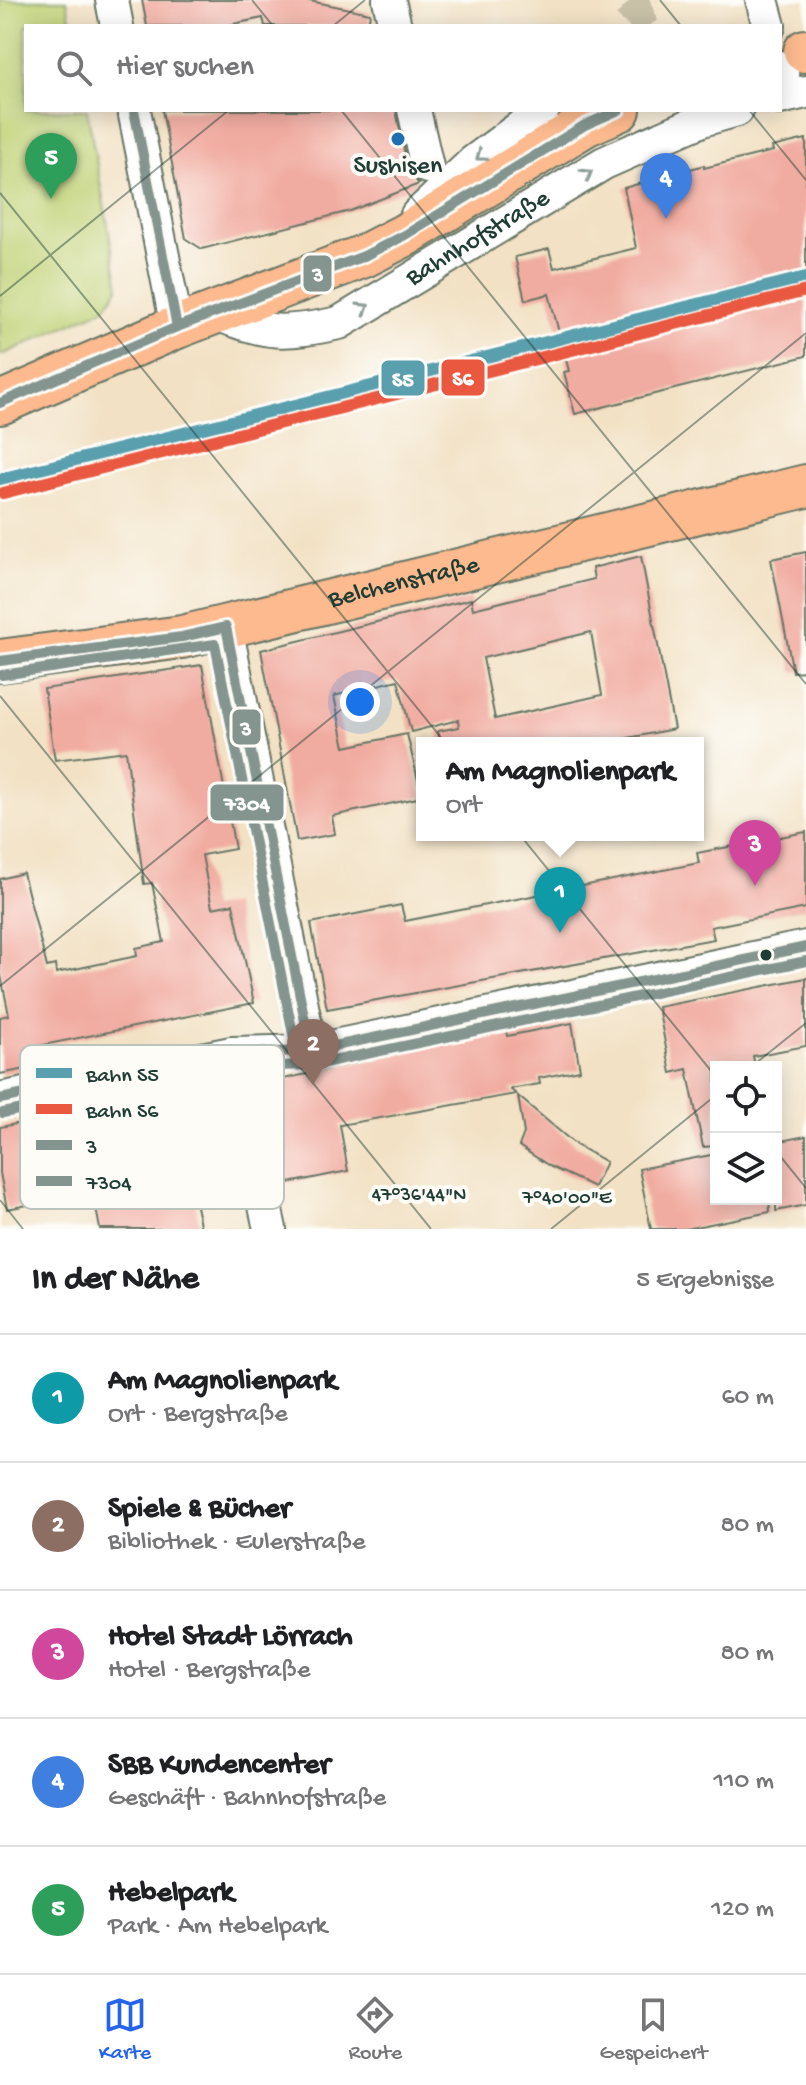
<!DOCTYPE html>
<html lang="de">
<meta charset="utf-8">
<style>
:root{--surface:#fff;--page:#f6f6f6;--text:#202124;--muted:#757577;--line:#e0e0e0;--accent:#2563eb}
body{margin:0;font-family:"Gochi Hand",sans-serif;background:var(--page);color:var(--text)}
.controls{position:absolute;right:24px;bottom:24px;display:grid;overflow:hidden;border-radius:0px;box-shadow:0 4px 20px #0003}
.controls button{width:72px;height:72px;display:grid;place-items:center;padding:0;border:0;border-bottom:2px solid var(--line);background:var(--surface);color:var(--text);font:40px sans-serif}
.you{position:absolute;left:360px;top:702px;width:28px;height:28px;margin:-20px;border:6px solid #fff;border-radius:50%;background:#1a73e8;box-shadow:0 0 0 12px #1a73e833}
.badge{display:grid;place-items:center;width:52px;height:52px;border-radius:50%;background:var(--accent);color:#fff;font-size:26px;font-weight:700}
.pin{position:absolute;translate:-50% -66px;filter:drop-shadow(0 2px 4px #0008)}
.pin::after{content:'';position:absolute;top:42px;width:28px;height:24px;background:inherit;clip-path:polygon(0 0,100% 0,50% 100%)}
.popup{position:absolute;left:416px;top:737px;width:288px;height:104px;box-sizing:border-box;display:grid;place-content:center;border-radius:0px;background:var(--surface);filter:drop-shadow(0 2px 6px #0005);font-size:26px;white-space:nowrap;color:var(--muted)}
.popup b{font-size:30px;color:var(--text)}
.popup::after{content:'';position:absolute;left:50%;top:100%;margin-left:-16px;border:16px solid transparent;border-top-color:var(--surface)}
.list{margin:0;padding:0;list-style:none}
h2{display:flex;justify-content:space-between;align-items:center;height:104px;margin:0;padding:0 32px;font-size:34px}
h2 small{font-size:26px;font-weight:400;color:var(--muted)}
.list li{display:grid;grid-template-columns:52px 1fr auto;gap:24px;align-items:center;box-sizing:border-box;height:128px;padding:0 32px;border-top:2px solid var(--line)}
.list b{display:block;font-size:30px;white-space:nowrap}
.list p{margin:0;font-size:26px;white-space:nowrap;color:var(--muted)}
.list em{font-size:26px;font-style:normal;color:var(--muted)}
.icon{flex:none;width:44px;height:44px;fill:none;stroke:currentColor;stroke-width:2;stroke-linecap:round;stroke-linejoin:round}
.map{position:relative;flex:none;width:806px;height:1229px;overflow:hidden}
.search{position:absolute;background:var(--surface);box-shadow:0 4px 20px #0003;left:24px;right:24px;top:24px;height:88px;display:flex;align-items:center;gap:20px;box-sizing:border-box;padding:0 28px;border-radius:0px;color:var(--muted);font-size:30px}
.sheet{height:744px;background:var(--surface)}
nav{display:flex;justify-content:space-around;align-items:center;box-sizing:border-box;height:112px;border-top:2px solid var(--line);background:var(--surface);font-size:22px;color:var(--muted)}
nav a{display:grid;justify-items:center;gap:4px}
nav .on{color:var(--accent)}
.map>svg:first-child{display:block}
</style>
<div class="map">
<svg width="806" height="1229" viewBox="0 0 806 1229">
<rect width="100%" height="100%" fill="#fdfcf7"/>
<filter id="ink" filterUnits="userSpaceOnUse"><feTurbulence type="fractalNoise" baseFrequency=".0125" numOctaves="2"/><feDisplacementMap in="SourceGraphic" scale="16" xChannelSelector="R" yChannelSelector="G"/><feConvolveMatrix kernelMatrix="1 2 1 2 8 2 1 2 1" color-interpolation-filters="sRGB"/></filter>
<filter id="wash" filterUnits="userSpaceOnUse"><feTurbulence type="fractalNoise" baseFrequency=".006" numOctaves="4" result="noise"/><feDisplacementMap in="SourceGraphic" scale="32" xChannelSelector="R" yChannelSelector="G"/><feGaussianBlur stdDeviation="1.8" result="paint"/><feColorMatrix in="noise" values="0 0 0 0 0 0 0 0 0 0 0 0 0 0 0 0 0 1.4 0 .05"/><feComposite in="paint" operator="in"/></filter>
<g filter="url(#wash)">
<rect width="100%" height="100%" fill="#f2e1c4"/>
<polygon fill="#bfd174" stroke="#6f8754" stroke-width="2" points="0,0 67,0 71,26 26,26 26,110 87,110 119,287 105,308 0,356"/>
<g id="blocks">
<g fill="#f1aca1" fill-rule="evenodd">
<polygon points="142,0 305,0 370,13 368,26 265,26 263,18 223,26 147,26"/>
<polygon points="162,110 396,110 408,171 419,184 350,211 202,249 186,239"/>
<polygon points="806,139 806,356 575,414 564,372 569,371 549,294 525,300 515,257 549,249 554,268 636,248 624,188 704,165 704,168 773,151 772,147"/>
<polygon points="806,552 806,671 793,672 771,559"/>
<path d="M641,556L674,729L603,743H440L438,731L459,727L458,720L411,732L398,680L334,696L345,747L407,734L422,797L332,816L335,834L297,841L261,650L471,599L473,609L594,579L592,568ZM591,632L602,695L495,719L483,658Z"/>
<polygon points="202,665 235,849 202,855 212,908 233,904 254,1003 38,1046 42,1066 0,1074 0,1017 9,1015 0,971 0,879 23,873 47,967 55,965 56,973 137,956 136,948 164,942 152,883 144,884 126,751 55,760 44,689"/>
<polygon points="806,832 806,908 711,927 714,939 327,1009 311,923 401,905 405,921 699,863 697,853"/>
<polygon points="806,978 806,1046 753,1056 755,1067 716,1067 716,1146 703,1147 687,1069 671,1073 658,1007"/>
<polygon points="572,1023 580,1070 539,1078 540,1084 510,1089 516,1094 340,1125 348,1171 289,1183 270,1082 506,1030 507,1036"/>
<polygon points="206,1088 224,1182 192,1188 201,1229 100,1229 90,1177 186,1158 174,1094"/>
<polygon points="518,1096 576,1145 606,1162 594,1187 551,1167 519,1146 524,1133"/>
<polygon points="47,1118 63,1198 7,1209 0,1173 0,1127"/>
<polygon points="806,1136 806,1205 776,1211 776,1142"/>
<polygon points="716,1154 716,1199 769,1199 770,1212 685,1229 651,1229 639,1169"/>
</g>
</g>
</g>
<g filter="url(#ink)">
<use href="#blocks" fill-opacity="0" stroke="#697666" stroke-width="2"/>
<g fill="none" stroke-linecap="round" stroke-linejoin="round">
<polyline stroke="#c8c0a7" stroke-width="32" stroke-dasharray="32 16" stroke-linecap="butt" points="628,26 644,9 667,0"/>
<g stroke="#697666" stroke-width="36">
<g id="minor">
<polyline points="112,0 117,26"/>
<polyline points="389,0 395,26"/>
<polyline points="762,0 769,26"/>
<polyline points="780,67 784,81"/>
<polyline points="780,98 806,92"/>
<polyline points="134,110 177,327"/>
<polyline points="414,110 427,167"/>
<polyline points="417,215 473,162 543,110"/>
<path id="s1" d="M217,314C267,335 286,334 339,323L604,163L702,120L737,110"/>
<polyline points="226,627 311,1051"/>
<polyline points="232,1053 270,1229"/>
<polyline points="0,1099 232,1053 311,1051 806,947"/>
</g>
</g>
<g stroke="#697666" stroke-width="46">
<g id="major">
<polyline points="805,51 806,51"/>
<polyline points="0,403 177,327 364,256 405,235 585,125 619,110"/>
<path id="s2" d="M0,661L182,637L806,486"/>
</g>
</g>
<use href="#minor" stroke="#fff" stroke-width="32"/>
<use href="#major" stroke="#fcba8e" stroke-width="42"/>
<g stroke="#fdfcf7" stroke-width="16">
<g id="bus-1">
<polyline points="134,110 177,327"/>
<polyline points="0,403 177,327 364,256 405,235 585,125 619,110"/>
<polyline points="0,661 182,637 226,627 311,1051"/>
<polyline points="0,1099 232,1053 311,1051 806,947"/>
</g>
</g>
<g stroke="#fdfcf7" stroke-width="16">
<g id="bus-2">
<polyline points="2,675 215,644 297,1054"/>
<polyline points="3,1113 234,1067 314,1065 806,961"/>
</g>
</g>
<use href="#bus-1" stroke="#84948f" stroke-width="10"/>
<use href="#bus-2" stroke="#84948f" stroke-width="10"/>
<g stroke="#fdfcf7" stroke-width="18">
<polyline id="rail-1" points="0,479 806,277"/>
</g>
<g stroke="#fdfcf7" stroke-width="18">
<polyline id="rail-2" points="3,493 806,291"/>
</g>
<use href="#rail-1" stroke="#5a9fae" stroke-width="12"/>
<use href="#rail-2" stroke="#e9583f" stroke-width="12"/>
</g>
<defs><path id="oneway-chevron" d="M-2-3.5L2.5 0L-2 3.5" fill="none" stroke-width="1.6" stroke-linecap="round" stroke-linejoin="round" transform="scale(2)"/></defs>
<g stroke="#8f9e9a">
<use href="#oneway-chevron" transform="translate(481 156) rotate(143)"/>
<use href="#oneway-chevron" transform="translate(587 174) rotate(-31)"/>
<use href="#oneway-chevron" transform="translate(364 308) rotate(-31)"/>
</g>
</g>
<path fill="none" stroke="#1f3d34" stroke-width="2" stroke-opacity="0.45" d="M252,0L273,26M660,0L681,26M333,26L365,0M341,110L806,684M749,110L806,180M0,193L716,1077M0,296L229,110M0,696L431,1229M0,986L806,333M751,1067L806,1023M776,1151L806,1188M0,1200L23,1229M551,1229L716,1095"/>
<circle fill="#1f6fb2" stroke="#fdfcf7" stroke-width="3" cx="398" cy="139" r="8"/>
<circle fill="#1f3d34" stroke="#fdfcf7" stroke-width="3" cx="766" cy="955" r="7"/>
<g text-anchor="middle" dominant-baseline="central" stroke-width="8" stroke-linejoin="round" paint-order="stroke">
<g font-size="26" fill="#1f3d34" stroke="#fdfcf7">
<text x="398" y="167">Sushisen</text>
</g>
<g font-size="26" fill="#1f3d34" stroke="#fdfcf7">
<text stroke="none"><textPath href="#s1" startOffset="288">Bahnhofstraße</textPath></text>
<text stroke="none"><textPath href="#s2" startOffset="412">Belchenstraße</textPath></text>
</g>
</g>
<rect x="20" y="1045" width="264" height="164" rx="12" fill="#fdfcf7" stroke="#bac3bc" stroke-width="2"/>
<rect x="36" y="1068" width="36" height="10" fill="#5a9fae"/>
<rect x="36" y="1104" width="36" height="10" fill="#e9583f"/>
<rect x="36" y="1140" width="36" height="10" fill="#84948f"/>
<rect x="36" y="1176" width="36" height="10" fill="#84948f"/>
<g font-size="22" fill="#1f3d34">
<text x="86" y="1081">Bahn S5</text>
<text x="86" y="1117">Bahn S6</text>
<text x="86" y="1153">3</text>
<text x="86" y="1189">7304</text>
</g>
<g font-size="20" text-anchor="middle" fill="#1f3d34" stroke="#fdfcf7" stroke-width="8" stroke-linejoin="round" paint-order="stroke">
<text x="419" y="1200">47°36'44"N</text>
<text x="567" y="1203">7°40'00"E</text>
</g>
<g stroke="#fdfcf7" stroke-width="3">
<rect x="302" y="254" width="31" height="39" rx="8" fill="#84948f"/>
<rect x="440" y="358" width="46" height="39" rx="8" fill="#e9583f"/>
<rect x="380" y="359" width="46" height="38" rx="8" fill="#5a9fae"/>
<rect x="231" y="708" width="31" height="38" rx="8" fill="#84948f"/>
<rect x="209" y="783" width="76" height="39" rx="8" fill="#84948f"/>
</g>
<g font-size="22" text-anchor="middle" font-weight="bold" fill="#fff">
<text x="318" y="281">3</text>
<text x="463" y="385">S6</text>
<text x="403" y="386">S5</text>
<text x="246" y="735">3</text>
<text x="247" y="810">7304</text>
</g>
</svg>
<div class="controls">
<button><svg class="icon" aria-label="locate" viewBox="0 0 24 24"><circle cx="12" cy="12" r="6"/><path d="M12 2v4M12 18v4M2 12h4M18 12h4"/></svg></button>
<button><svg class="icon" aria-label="layers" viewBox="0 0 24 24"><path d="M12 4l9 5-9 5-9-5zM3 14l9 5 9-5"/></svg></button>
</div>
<div class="you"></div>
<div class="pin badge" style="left:560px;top:933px;background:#0f9aa8">1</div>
<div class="popup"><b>Am Magnolienpark</b>Ort</div>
<div class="pin badge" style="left:313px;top:1085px;background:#8d6e63">2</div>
<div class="pin badge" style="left:755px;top:886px;background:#d1479c">3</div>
<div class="pin badge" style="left:666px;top:219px;background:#3f7fe0">4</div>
<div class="pin badge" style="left:51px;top:199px;background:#2e9e5b">5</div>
<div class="search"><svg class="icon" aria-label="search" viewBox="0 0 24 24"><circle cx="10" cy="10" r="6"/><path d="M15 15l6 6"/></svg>Hier suchen</div>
</div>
<section class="sheet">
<h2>In der Nähe<small>5 Ergebnisse</small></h2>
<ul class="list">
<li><span class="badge" style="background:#0f9aa8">1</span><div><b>Am Magnolienpark</b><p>Ort · Bergstraße</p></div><em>60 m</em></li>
<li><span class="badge" style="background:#8d6e63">2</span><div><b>Spiele &amp; Bücher</b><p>Bibliothek · Eulerstraße</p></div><em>80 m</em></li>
<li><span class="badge" style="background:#d1479c">3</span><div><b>Hotel Stadt Lörrach</b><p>Hotel · Bergstraße</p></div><em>80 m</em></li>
<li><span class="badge" style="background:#3f7fe0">4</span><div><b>SBB Kundencenter</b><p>Geschäft · Bahnhofstraße</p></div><em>110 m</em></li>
<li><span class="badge" style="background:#2e9e5b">5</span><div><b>Hebelpark</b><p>Park · Am Hebelpark</p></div><em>120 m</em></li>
</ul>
</section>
<nav>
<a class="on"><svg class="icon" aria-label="map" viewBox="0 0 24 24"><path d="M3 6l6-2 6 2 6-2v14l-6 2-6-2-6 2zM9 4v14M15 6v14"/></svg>Karte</a>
<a><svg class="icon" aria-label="directions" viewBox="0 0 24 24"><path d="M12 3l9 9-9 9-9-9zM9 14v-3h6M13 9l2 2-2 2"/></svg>Route</a>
<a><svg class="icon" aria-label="saved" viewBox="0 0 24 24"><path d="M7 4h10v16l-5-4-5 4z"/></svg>Gespeichert</a>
</nav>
